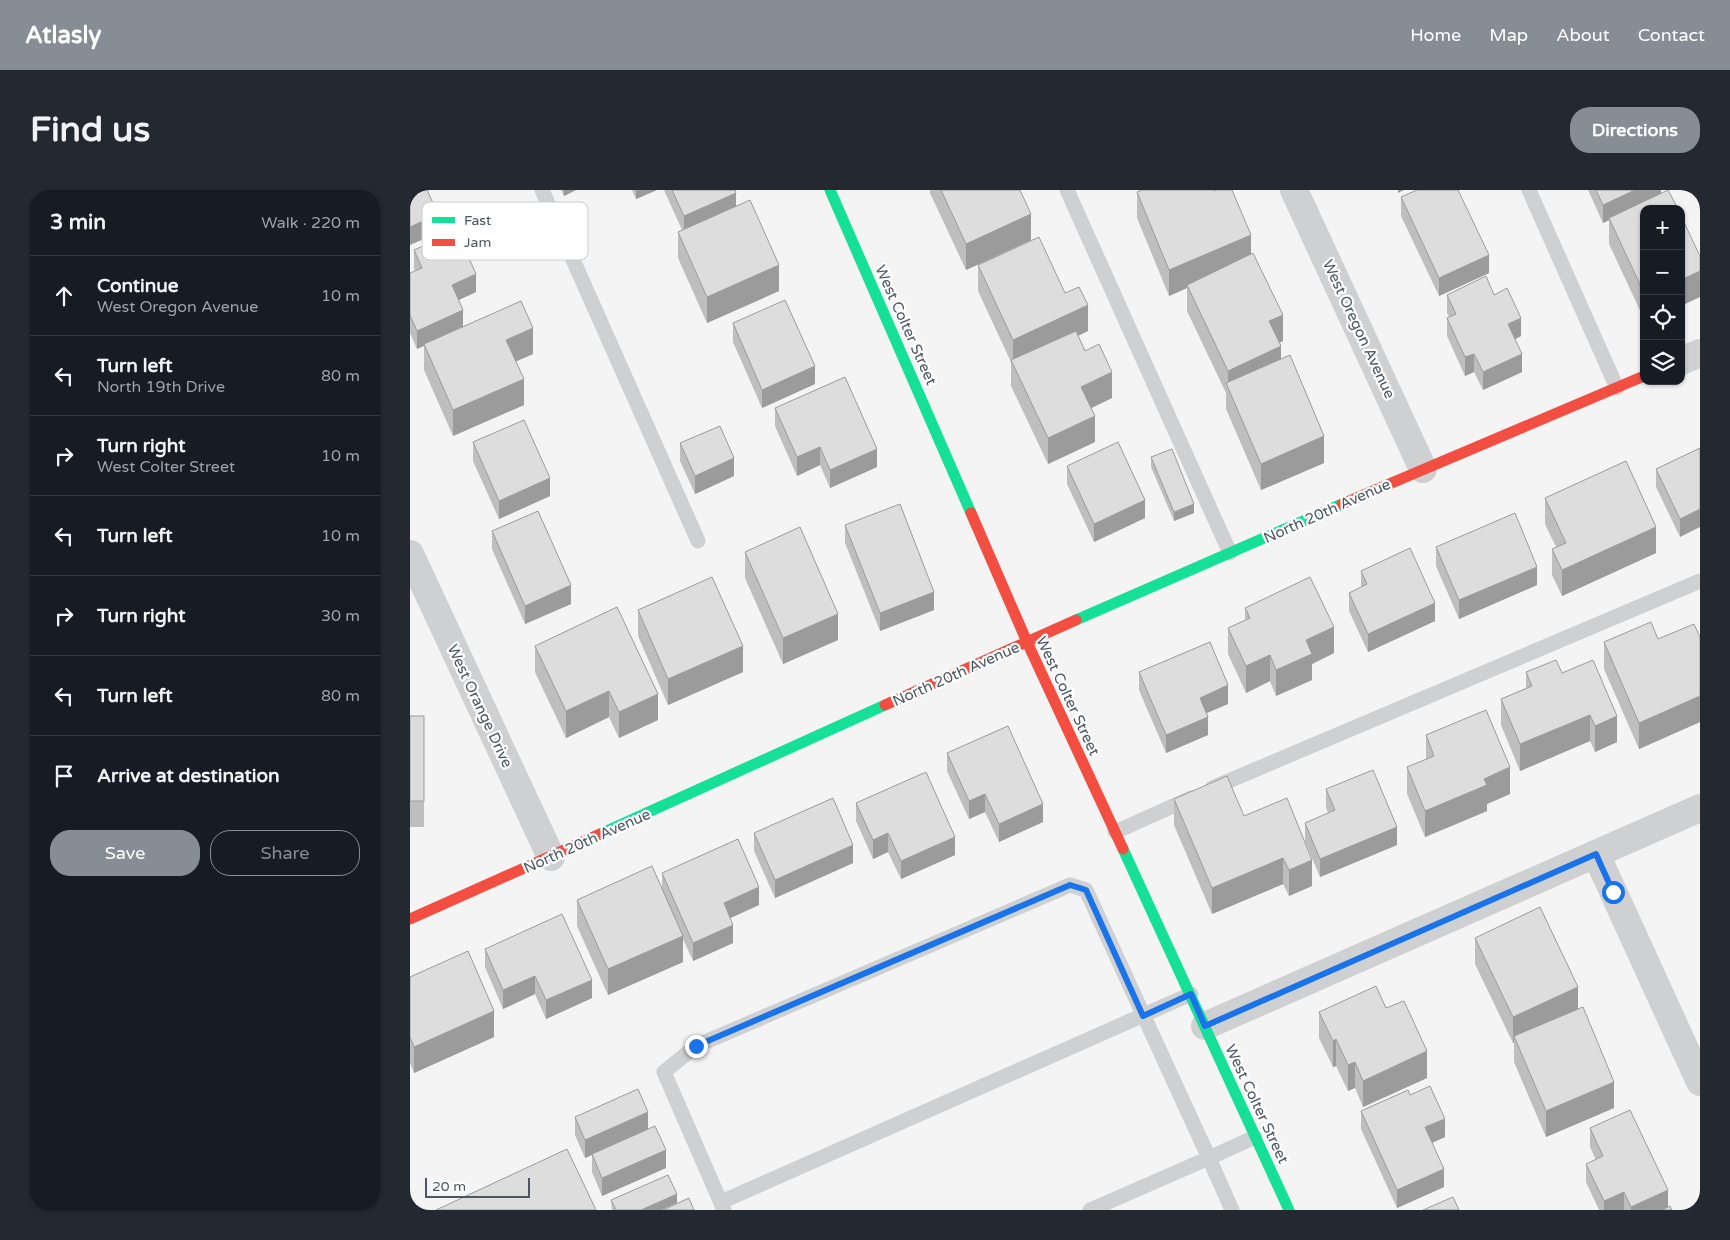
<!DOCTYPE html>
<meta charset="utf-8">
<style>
:root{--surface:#171b24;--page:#242831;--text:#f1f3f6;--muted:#9ea1a6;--line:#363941;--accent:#868d94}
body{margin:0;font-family:"Varela Round",sans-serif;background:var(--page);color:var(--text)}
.controls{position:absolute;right:15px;top:15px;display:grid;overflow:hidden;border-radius:10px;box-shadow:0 1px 4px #0004}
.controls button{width:45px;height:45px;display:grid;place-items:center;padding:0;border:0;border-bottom:1px solid var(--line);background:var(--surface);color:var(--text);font:25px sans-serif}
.scale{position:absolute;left:15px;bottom:12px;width:105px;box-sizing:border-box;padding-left:5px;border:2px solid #4a5661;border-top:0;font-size:14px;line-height:18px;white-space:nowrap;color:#4a5661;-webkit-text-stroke:4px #fff;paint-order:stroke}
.stop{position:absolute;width:15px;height:15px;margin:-11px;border:4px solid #1a73e8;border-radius:50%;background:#fff}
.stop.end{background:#1a73e8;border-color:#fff;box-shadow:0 1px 5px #0008}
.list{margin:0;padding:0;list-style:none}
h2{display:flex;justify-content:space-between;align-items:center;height:65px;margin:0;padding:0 20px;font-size:21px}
h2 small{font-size:16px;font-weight:400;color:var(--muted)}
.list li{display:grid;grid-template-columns:32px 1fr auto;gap:15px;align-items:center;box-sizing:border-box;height:80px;padding:0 20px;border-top:1px solid var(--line)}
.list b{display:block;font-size:19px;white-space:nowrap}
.list p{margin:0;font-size:16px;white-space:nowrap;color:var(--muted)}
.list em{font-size:16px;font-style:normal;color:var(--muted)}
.actions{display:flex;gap:10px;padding:15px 20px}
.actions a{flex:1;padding:11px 0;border:1px solid var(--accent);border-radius:20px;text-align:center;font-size:18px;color:var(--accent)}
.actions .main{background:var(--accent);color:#fff}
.icon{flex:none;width:28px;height:28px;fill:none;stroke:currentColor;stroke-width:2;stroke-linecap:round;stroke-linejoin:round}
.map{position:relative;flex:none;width:1290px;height:1020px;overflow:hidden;border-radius:20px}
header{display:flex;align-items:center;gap:30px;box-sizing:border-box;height:70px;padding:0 25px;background:var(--accent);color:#fff}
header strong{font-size:24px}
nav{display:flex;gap:28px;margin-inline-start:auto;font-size:18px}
.intro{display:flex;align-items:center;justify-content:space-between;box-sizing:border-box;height:120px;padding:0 30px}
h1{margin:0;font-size:35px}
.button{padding:12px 22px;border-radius:20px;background:var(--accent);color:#fff;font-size:18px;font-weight:700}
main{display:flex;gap:30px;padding:0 30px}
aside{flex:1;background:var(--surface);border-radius:20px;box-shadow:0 1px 4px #0004}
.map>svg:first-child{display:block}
</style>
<header>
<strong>Atlasly</strong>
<nav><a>Home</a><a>Map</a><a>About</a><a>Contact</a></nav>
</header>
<div class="intro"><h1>Find us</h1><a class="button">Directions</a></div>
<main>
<aside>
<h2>3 min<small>Walk · 220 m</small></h2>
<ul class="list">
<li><svg class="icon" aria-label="ahead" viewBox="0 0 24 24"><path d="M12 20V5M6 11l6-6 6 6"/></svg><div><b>Continue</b><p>West Oregon Avenue</p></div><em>10 m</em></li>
<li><svg class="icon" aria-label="left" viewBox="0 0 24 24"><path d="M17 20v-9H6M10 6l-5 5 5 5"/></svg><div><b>Turn left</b><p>North 19th Drive</p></div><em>80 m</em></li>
<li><svg class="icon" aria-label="right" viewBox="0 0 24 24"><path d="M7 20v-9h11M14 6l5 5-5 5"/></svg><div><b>Turn right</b><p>West Colter Street</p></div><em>10 m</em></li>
<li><svg class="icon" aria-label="left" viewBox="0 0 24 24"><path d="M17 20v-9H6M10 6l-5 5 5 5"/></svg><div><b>Turn left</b></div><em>10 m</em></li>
<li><svg class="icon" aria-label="right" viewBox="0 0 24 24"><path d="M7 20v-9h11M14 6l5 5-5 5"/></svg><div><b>Turn right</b></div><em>30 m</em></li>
<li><svg class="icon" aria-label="left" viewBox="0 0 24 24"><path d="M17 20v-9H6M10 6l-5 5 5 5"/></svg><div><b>Turn left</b></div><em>80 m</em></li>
<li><svg class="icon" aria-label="arrive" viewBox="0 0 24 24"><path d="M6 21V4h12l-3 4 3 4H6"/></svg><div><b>Arrive at destination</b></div></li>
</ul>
<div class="actions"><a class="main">Save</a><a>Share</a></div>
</aside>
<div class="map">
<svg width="1290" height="1020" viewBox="0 0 1290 1020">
<rect width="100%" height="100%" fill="#f4f4f4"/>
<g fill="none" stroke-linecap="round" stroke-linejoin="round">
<g stroke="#ced0d2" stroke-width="15">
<polyline points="132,0 288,351"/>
<polyline points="657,0 820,363"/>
<polyline points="1119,0 1207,198"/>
<polyline points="802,598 1290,391"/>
<polyline points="705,642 781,608"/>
<polyline points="311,1012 781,804"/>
<polyline points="314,1020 254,882 286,856 660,695 676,700 799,968 845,947"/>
<polyline points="680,1020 799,968 822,1020"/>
</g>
<g stroke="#ced0d2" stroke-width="28">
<polyline points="884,0 1013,279"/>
<polyline points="1271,171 1290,163"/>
<polyline points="0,364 141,667"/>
<polyline points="1186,664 1290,892"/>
<polyline points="795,836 1290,618"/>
</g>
<g stroke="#16e098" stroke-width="11">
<polyline points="420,0 561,323"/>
<polyline points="666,430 932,314"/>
<polyline points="190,644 475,515"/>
<polyline points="713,659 879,1020"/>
</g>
<g stroke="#f24e42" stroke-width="11">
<polyline points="932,314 1234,186"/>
<polyline points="561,323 617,452 713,659"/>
<polyline points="475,515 666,430"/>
<polyline points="0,729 190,644"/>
</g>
</g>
<g fill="#bebebf">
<polygon points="151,0 166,0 154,6"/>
<polygon points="222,0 247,0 226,9"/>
<polygon points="254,0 325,0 326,16 369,101 297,133 268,68 268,42 272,40"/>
<polygon points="520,0 610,0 621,50 556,80 520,3"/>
<polygon points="1178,0 1251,0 1234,19 1234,129 1199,54 1199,30 1193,33"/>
<polygon points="727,2 841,64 873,151 869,153 871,169 914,273 851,300 816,219 816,203 777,121 777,98 759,106 727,28"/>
<polygon points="991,7 1079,83 1029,106 991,26"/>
<polygon points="4,60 66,102 49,110 53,137 123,164 106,171 114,215 43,246 14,180 14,156 7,159 0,143 0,83 5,81 4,78"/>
<polygon points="568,75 655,103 678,141 668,146 675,161 702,208 681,218 685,252 638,274 601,196 601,172 568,101"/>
<polygon points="1037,105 1084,105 1111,146 1105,149 1112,182 1073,200 1064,182 1055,186 1037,146 1037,128 1039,127 1037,123"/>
<polygon points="323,133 405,194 352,218 323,152"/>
<polygon points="365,218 467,277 420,298 410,275 387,286 365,236"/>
<polygon points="63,252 140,306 89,329 63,271"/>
<polygon points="270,253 324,286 285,304 270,271"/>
<polygon points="1290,258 1270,347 1246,297 1246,279"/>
<polygon points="741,267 784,323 764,331 741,277"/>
<polygon points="657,276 735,328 684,352 657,294"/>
<polygon points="1135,308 1246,363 1152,406 1142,385 1142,359 1146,357 1135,334"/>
<polygon points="435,335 524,420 470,441 435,353"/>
<polygon points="82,341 161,414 115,434 82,359"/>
<polygon points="1026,357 1127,395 1049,429 1026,376"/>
<polygon points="335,362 428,450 373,474 335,388"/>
<polygon points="951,381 1025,431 958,462 939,421 939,403 951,397"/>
<polygon points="835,418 924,463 902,474 902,490 866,506 860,491 836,503 818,464 818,438 835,430"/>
<polygon points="228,420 333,482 258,515 228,446"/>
<polygon points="1290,447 1290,532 1229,559 1194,479 1194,452"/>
<polygon points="125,456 248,530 209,548 199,527 156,548 125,482"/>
<polygon points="729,482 818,514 796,523 798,545 756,563 729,500"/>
<polygon points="1116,482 1152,483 1207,552 1185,562 1180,551 1110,581 1091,535 1091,509 1116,498"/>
<rect x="0" y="526" width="14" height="111"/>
<polygon points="1016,545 1100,604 1077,614 1077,621 1015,647 997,604 997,577 1016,569"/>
<polygon points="537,563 633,632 589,652 575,622 559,629 537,581"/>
<polygon points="916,599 987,655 910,687 895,651 895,633 918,623 916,617"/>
<polygon points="764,609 834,626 902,696 879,706 873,694 802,724 764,635"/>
<polygon points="446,613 545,665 491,689 478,662 463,669 446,631"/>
<polygon points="344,643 443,673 365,708 344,661"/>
<polygon points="252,683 349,715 320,728 323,753 283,771 273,749 273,772 198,805 167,736 167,710 252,698"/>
<polygon points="1065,748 1168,819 1204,918 1136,947 1104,872 1104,853 1103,853 1065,774"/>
<polygon points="75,759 182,808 136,829 125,804 93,819 75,777"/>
<polygon points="0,787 84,847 4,883 0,873"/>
<polygon points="976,818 1017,888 953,917 945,898 938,901 926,876 923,877 909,848 909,822"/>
<polygon points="951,921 1035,947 1022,953 1034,997 987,1018 951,939"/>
<polygon points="165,927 238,939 256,978 192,1006 182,982 182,965 175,968 165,945"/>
<polygon points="1180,938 1258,1017 1262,1020 1189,1020 1176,992 1176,974 1186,970 1180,957"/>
<polygon points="201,1010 267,1013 251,1020 202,1020"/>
</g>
<g fill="#9b9b9b">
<polygon points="154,0 166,0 154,6"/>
<polygon points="226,0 247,0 226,9"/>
<polygon points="988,0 994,0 988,3"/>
<polygon points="1225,0 1251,0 1251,6 1199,28 1199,30 1193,33 1193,15"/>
<polygon points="326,3 326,21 274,44 274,26"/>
<polygon points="28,24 28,43 0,55 0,37"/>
<polygon points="621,24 621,50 556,80 556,54"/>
<polygon points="841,45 841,72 777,95 777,98 759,106 759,80"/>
<polygon points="1079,65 1079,83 1029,106 1029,88"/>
<polygon points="369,75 369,101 297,133 297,107"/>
<polygon points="1290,81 1290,107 1271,116 1271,90"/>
<polygon points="66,84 66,102 42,113 42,95"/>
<polygon points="678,115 678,141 604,175 603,174 603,150"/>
<polygon points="53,120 53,138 7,159 7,141"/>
<polygon points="873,125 873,151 859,157 859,131"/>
<polygon points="1111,128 1111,146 1098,153 1098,134"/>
<polygon points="123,138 123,164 96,176 96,150"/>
<polygon points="871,156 871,182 818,197 818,181"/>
<polygon points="1064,164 1064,182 1055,186 1055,167"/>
<polygon points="1112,164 1112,182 1073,200 1073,182"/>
<polygon points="405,176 405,194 352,218 352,200"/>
<polygon points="702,182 702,208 671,223 671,197"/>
<polygon points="114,189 114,215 43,246 43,220"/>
<polygon points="685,226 685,252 638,274 638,248"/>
<polygon points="914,246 914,273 851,300 851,274"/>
<polygon points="410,257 410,275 387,286 387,267"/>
<polygon points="467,259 467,277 420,298 420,280"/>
<polygon points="324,268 324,286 285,304 285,286"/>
<polygon points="140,288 140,306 89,329 89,311"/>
<polygon points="735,310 735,328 684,352 684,334"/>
<polygon points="784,314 784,323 764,331 764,322"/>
<polygon points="1290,319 1290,337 1270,347 1270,329"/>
<polygon points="1246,337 1246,363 1152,406 1152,380"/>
<polygon points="1127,377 1127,395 1049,429 1049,410"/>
<polygon points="161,395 161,414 115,434 115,416"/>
<polygon points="524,402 524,420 470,441 470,423"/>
<polygon points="1025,413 1025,431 958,462 958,444"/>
<polygon points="428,424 428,450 373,474 373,448"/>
<polygon points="924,437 924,463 902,474 902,490 866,506 866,480 896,450"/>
<polygon points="333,456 333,482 258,515 258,489"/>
<polygon points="860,465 860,491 836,503 836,476"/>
<polygon points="818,495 818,514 790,526 790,508"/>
<polygon points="199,501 199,527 156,548 156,521"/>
<polygon points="248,504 248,530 209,548 209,522"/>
<polygon points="1290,506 1290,532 1229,559 1229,533"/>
<polygon points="1180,525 1180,551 1110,581 1110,554"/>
<polygon points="1207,526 1207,552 1185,562 1185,536"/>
<polygon points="798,527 798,545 756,563 756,545"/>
<polygon points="1100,577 1100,604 1077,614 1077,621 1015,647 1015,621 1074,589"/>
<polygon points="575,604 575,622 559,629 559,611"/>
<polygon points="633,614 633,632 589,652 589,634"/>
<polygon points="987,637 987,655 910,687 910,669"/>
<polygon points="478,643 478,662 463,669 463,650"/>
<polygon points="545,647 545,665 491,689 491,671"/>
<polygon points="443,655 443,673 365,708 365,690"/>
<polygon points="873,668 873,694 802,724 802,698"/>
<polygon points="902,670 902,696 879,706 879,680"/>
<polygon points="349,697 349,715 314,731 314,713"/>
<polygon points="323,735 323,753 283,771 283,753"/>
<polygon points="273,746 273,772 198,805 198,779"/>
<polygon points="125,786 125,804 93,819 93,800"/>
<polygon points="182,790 182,808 136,829 136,810"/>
<polygon points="1168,797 1168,823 1104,846 1104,853 1103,853 1103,827"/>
<polygon points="84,821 84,847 4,883 4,857"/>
<polygon points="926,849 926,876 923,877 923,851"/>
<polygon points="1017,861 1017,888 953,917 953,891"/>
<polygon points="945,872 945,898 938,901 938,875"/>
<polygon points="1204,892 1204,918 1136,947 1136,921"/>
<polygon points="238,922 238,940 175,968 175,950"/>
<polygon points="1035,929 1035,947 1015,956 1015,937"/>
<polygon points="256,960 256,978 192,1006 192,988"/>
<polygon points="1034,979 1034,997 987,1018 987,1000"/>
<polygon points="1258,1000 1258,1018 1253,1020 1221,1020 1221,1017"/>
<polygon points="1214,1002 1214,1020 1194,1020 1194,1011"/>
<polygon points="267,1004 267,1013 251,1020 231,1020"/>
</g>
<g fill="#ddddde" stroke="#9b9b9b">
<polygon points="0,0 17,0 28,24 0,37"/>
<polygon points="262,0 325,0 326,3 274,26"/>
<polygon points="531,0 610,0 621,24 556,54"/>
<polygon points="732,0 803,0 804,1 807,0 822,0 841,45 759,80 727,2"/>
<polygon points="1007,0 1048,0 1079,65 1029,88 991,7"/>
<polygon points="1186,0 1225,0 1193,15"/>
<polygon points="1258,0 1268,19 1234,19 1234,103 1199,28"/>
<polygon points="340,10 369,75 297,107 268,42"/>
<polygon points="1271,26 1290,66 1290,81 1271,90"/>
<polygon points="47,41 66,84 42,95 53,120 7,141 0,125 0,83 12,78 4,60"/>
<polygon points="629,47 655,103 669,97 678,115 603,150 568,75"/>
<polygon points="843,63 873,125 859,131 871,156 818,181 777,95"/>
<polygon points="1076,86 1084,105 1097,98 1111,128 1098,134 1112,164 1073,182 1064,164 1055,167 1037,128 1046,124 1037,105"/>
<polygon points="375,110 405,176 352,200 323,133"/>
<polygon points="111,111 123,138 96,150 114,189 43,220 14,154"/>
<polygon points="666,141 675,161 689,154 702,182 671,197 685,226 638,248 601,170"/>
<polygon points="880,165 914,246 851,274 816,193"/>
<polygon points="435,187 467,259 420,280 410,257 387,267 365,218"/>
<polygon points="114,230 140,288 89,311 63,252"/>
<polygon points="310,236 324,268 285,286 270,253"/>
<polygon points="708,252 735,310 684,334 657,276"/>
<polygon points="1290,258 1290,319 1270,329 1246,279"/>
<polygon points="762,259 784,314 764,322 741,267"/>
<polygon points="1216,271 1246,337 1152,380 1142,359 1156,353 1135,308"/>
<polygon points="490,314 524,402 470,423 435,335"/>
<polygon points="128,321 161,395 115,416 82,341"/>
<polygon points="1105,323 1127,377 1049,410 1026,357"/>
<polygon points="390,337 428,424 373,448 335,362"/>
<polygon points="1000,358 1025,413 958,444 939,403 957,394 951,381"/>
<polygon points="302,387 333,456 258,489 228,420"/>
<polygon points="900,387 924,437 896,450 902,464 866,480 860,465 836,476 818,438 840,428 835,418"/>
<polygon points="207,417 248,504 209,522 199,501 156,521 125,456"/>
<polygon points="1241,432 1248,449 1284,434 1290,447 1290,506 1229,533 1194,452"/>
<polygon points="800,452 818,495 790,508 798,527 756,545 729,482"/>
<polygon points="1146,470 1152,483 1183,470 1207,526 1185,536 1180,525 1110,554 1091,509 1122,496 1116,482"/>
<polygon points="1076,520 1100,577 1074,589 1077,595 1015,621 997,577 1024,566 1016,545"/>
<rect x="0" y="526" width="14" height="85"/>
<polygon points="598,536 633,614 589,634 575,604 559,611 537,563"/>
<polygon points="963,580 987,637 910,669 895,633 925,620 916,599"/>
<polygon points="516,582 545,647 491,671 478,643 463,650 446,613"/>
<polygon points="817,586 834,626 877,608 902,670 879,680 873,668 802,698 764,609"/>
<polygon points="423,608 443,655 365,690 344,643"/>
<polygon points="328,649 349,697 314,713 323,735 283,753 252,683"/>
<polygon points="242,676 273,746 198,779 167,710"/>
<polygon points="1130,717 1168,797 1103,827 1065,748"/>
<polygon points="152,724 182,790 136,810 125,786 93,800 75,759"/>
<polygon points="58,761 84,821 4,857 0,847 0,787"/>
<polygon points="966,796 976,818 994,811 1017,861 953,891 945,872 938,875 926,849 923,851 909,822"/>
<polygon points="1173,817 1204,892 1136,921 1104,846"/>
<polygon points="1020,896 1035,929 1015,937 1034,979 987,1000 951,921 998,900 1000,905"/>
<polygon points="228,899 238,922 175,950 165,927"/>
<polygon points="1220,920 1258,1000 1221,1017 1214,1002 1194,1011 1176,974 1193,966 1180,938"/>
<polygon points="245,936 256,960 192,988 182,964"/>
<polygon points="157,959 186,1020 26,1020"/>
<polygon points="258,985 267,1004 231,1020 206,1020 201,1010"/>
<polygon points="1043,1007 1049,1020 1013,1020"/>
<polygon points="279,1008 284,1020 253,1020"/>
<polygon points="1260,1016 1262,1020 1252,1020"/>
</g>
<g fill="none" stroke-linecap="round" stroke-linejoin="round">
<polyline stroke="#1a73e8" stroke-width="6" points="286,856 660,695 676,700 733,826 781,804 795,836 1186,664 1203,702"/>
</g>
<g text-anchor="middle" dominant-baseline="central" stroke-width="4.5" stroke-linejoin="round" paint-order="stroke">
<g font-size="15" fill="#4a5661" stroke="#fff">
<text transform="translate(496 135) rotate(66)">West Colter Street</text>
<text transform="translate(949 139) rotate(65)">West Oregon Avenue</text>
<text transform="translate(917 321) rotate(-24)">North 20th Avenue</text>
<text transform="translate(546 484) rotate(-24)">North 20th Avenue</text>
<text transform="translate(658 506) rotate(65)">West Colter Street</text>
<text transform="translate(70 516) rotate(65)">West Orange Drive</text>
<text transform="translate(177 651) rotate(-24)">North 20th Avenue</text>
<text transform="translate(847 914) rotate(65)">West Colter Street</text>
</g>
</g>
<rect x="12" y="12" width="166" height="58" rx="8" fill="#fff" stroke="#c9ccd0" stroke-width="1"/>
<rect x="22" y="27" width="23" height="6" fill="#16e098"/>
<rect x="22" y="49" width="23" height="7" fill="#f24e42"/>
<g font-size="14" fill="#4a5661">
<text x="54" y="35">Fast</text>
<text x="54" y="57">Jam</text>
</g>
</svg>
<div class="controls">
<button>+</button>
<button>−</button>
<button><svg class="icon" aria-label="locate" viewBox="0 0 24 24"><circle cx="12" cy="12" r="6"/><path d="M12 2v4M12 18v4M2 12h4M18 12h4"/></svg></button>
<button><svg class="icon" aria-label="layers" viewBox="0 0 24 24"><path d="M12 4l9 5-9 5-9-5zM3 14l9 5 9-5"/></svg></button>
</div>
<div class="scale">20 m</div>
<div class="stop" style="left:1203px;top:702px"></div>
<div class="stop end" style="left:286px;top:856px"></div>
</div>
</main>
